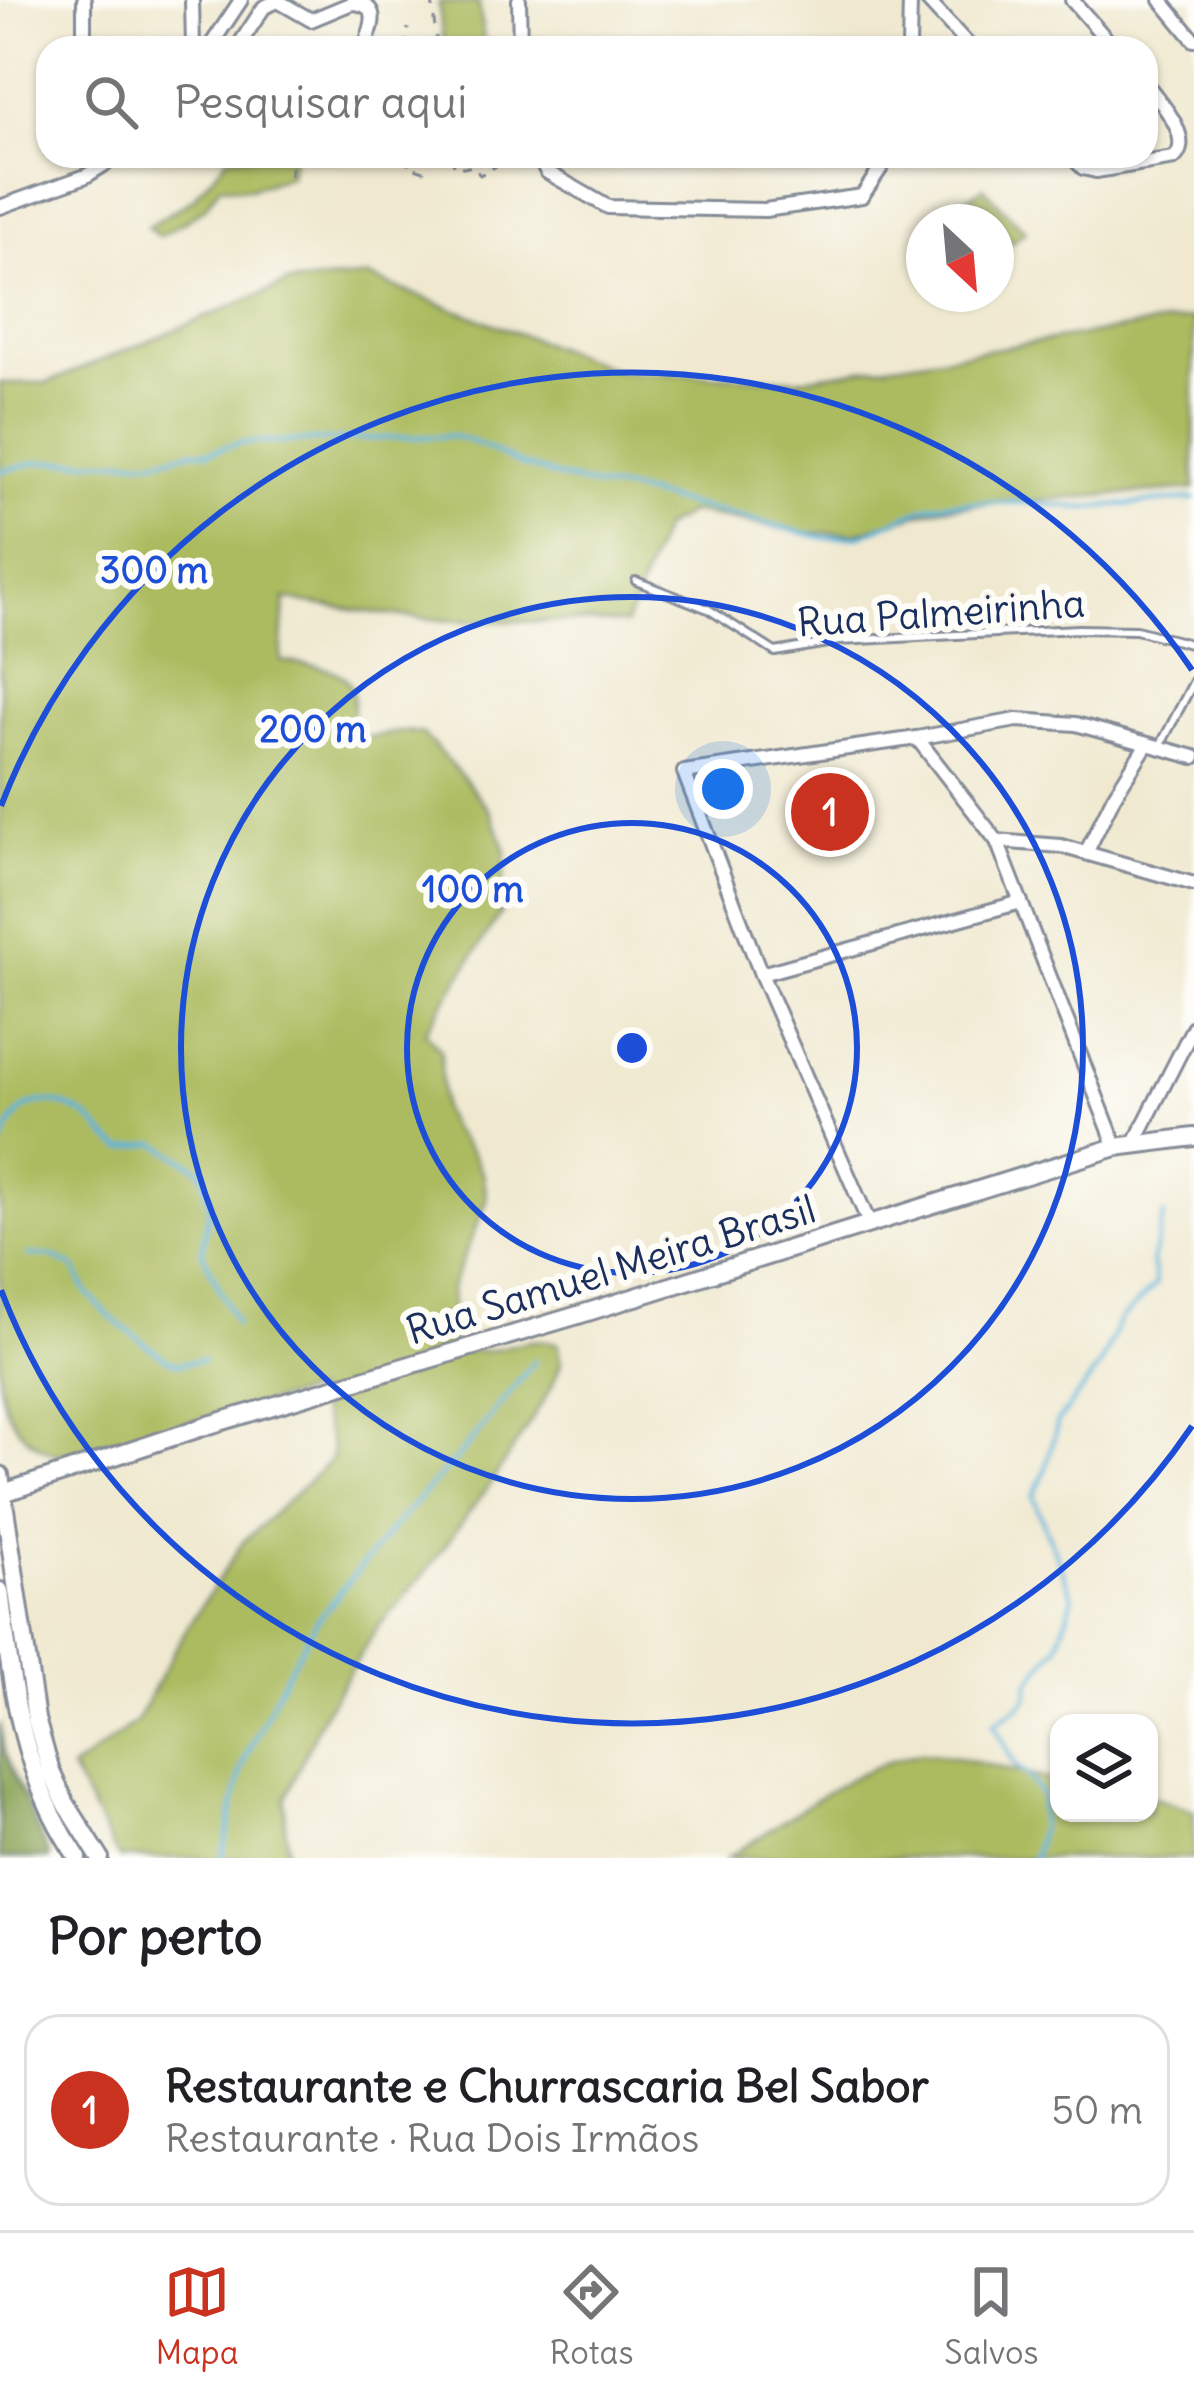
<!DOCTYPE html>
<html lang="pt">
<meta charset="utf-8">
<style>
:root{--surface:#fff;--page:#f2f2f2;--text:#202124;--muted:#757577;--line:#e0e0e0;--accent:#c8321e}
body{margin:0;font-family:Delius,sans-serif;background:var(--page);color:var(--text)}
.controls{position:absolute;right:36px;bottom:36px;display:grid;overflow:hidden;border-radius:24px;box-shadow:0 3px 9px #0004}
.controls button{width:108px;height:108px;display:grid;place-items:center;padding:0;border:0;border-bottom:3px solid var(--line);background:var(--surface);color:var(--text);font:60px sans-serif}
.compass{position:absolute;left:906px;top:204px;width:108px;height:108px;border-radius:50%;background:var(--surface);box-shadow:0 3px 9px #0004;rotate:154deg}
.you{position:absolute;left:723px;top:789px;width:42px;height:42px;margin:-30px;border:9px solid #fff;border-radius:50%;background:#1a73e8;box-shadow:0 0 0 18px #1a73e833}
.badge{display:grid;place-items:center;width:78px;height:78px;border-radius:50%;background:var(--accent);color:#fff;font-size:39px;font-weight:700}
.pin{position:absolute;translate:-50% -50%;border:6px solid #fff;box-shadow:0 3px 12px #0006}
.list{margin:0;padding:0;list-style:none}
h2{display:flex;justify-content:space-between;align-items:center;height:156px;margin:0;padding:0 48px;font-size:51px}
h2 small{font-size:39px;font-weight:400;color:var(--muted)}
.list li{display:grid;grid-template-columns:78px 1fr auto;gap:36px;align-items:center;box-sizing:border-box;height:192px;margin:0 24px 24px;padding:0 24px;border:3px solid var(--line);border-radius:36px}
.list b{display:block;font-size:45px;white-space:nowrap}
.list p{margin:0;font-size:39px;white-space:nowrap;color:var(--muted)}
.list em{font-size:39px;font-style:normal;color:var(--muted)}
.icon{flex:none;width:66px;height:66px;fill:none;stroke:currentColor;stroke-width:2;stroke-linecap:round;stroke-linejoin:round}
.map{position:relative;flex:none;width:1194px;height:1858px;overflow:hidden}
.search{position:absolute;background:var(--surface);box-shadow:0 3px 9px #0004;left:36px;right:36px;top:36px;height:132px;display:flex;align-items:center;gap:30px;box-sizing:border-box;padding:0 42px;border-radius:36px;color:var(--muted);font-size:45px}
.sheet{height:372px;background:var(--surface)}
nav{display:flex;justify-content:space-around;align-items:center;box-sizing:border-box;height:168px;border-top:3px solid var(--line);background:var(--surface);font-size:33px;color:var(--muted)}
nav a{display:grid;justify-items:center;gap:6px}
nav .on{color:var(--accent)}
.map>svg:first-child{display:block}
</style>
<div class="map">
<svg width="1194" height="1858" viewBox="0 0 1194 1858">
<rect width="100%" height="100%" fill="#fdfcf7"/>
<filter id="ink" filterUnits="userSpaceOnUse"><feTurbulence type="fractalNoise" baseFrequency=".00833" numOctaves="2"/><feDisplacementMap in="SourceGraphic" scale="24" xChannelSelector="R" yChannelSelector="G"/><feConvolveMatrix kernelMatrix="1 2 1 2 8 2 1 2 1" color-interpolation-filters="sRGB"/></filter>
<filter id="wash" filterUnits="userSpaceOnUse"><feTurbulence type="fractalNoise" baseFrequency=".004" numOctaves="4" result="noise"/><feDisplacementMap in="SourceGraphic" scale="48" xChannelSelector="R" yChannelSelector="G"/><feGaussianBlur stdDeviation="2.7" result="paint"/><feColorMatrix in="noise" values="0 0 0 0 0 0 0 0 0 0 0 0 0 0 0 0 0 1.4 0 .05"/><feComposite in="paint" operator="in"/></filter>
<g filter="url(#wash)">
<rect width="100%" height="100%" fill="#f0e9d0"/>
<g fill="#acbb5e" stroke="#64755e" stroke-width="3">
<polygon points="439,3 479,3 485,48 443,48"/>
<polygon points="229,156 293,156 290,176 250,189 220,186 204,209 159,237 147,227 194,198"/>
<polygon points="983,187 1025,231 1000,252 996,248 996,222 968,222 954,208"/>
<path d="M368,277L621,372L798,379L1194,318V489L942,507L856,533H805L691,512L663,528L626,624C571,619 515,623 460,621C401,618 342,609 285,599L281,661C309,666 354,664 353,700C353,723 349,717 362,738L406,731L423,734L472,788L491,813L506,851L501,912L425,1032L441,1051L442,1110L451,1129L472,1153L484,1177L487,1201L451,1288L454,1351C467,1352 483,1352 497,1349C518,1343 537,1336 559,1344L561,1363L552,1386L536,1413L493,1480L425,1573L377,1628L322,1716L285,1799V1825L289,1858H121L114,1850L71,1770L136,1722L185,1631L243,1542L331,1460L332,1448L314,1391L59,1455C24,1444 5,1419 0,1382V383H47L288,283Z"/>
<path d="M922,1753L954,1757L1059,1782V1813H1149V1796L1194,1811V1858H727C790,1820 848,1766 922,1753Z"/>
</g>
<polygon fill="#89a355" stroke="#52695a" stroke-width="3" points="0,1723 4,1752 50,1858 0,1858"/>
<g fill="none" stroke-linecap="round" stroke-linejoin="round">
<g stroke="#5db4da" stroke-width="4.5">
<polyline points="0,471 38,462 156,460 195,451 209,452 241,443 452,436 471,441 520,464 562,478 602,488 628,490 825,538 862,535 929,506 944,503 1015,502 1083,508 1194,499"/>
<path d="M0,1149C5,1138 10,1124 18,1115C37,1091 77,1105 95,1124C106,1135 108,1140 123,1149L156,1143L198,1168L203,1176L209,1208L202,1252L236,1324"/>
<polyline points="28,1255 51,1256 74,1267 87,1293 109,1316 166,1359 179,1364 203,1360"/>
<polyline points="222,1858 243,1763 284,1678 316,1622 394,1526 464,1450 535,1361"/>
<polyline points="1033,1858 1040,1830 1042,1797 1029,1777 1016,1767 994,1723 1020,1706 1028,1697 1029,1683 1058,1645 1073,1597 1033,1497 1045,1471 1058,1421 1100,1366 1120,1320 1156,1285 1152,1261 1164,1215"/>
</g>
</g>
</g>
<g filter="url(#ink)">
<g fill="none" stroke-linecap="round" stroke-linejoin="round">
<g stroke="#868c97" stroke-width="12">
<g id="lane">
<polyline points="636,581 708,609 775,652 839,641 1078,629 1136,630 1194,645"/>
<polyline points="1161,744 1194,681"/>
</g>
</g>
<g stroke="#868c97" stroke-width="18">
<g id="street">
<polyline points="84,0 84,48"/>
<polyline points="192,0 193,48"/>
<polyline points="519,0 520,48"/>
<polyline points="927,0 971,48"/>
<polyline points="1072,0 1114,48"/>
<polyline points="1161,0 1194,40"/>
<polyline points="209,48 241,0"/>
<path d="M237,48L264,7L278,1L311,20L352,3C384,5 371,28 364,48"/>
<polyline points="909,48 910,0"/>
<polyline points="538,156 547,172 608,207 765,210 862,196 889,156"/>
<path d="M1071,156L1083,168L1096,171L1174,158C1194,140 1162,103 1146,84"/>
<polyline points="0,207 86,176 118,156"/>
<polyline points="917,738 997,841 1116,1147"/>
<polyline points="997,841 1061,846 1194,884"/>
<polyline points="1086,853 1114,796 1147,744"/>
<polyline points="761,974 1021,902"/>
<polyline points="1134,1144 1194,1026"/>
<polyline points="870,1225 761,974 684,772 917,738 1017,720 1076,724 1194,757"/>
</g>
</g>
<g stroke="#868c97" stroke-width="22">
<g id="secondary">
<polyline points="0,1475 36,1719 51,1772 65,1802 100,1858"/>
<polyline points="0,1494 209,1425 578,1315 1116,1147 1194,1137"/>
<path d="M0,1591C12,1687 21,1776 78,1858"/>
</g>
</g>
<g stroke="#868c97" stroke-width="3" stroke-dasharray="9 9" stroke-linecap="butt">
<polyline points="432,0 437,48"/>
<polyline points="405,48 408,28"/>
<polyline points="409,156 408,166 424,171 426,156"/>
<polyline points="453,156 454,167 473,167 480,175 509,159"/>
<polyline points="290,176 293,156"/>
</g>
<use href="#lane" stroke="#fff" stroke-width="6"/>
<use href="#street" stroke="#fff" stroke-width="12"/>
<use href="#secondary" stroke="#fff" stroke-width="16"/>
</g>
</g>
<g fill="none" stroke="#1d4ed8" stroke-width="6">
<circle cx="632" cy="1048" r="225"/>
<circle cx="632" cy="1048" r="451"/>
<path d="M1192 1426A676 676 0 0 1 1 1290M1 806A676 676 0 0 1 1192 670"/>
</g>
<g text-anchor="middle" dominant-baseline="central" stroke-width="12" stroke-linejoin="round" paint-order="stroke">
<g font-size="39" fill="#1b2f5e" stroke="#fdfcf7">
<text transform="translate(941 613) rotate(-4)">Rua Palmeirinha</text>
<text transform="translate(611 1270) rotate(-17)">Rua Samuel Meira Brasil</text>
</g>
</g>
<circle cx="632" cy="1048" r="18" fill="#1d4ed8" stroke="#fdfcf7" stroke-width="6"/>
<g font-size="36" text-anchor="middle" font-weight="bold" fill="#1d4ed8" stroke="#fdfcf7" stroke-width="12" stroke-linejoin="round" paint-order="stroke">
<text x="154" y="583">300 m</text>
<text x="313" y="742">200 m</text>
<text x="473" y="902">100 m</text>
</g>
</svg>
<div class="controls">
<button><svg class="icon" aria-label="layers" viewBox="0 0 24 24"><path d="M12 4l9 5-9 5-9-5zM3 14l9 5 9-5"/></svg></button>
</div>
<svg class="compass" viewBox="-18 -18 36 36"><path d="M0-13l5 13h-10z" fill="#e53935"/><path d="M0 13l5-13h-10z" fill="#757577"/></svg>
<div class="you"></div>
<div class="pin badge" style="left:830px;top:812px">1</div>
<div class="search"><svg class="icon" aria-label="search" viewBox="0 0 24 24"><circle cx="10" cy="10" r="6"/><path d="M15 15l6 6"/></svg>Pesquisar aqui</div>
</div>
<section class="sheet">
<h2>Por perto<small></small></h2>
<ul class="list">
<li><span class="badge">1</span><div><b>Restaurante e Churrascaria Bel Sabor</b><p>Restaurante · Rua Dois Irmãos</p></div><em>50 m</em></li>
</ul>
</section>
<nav>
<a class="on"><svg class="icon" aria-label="map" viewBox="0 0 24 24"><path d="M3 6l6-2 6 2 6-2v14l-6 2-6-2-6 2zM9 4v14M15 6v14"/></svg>Mapa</a>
<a><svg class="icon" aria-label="directions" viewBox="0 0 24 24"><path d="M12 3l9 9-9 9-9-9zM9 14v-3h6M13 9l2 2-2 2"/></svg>Rotas</a>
<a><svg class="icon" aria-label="saved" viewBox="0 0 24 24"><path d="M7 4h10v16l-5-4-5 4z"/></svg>Salvos</a>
</nav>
